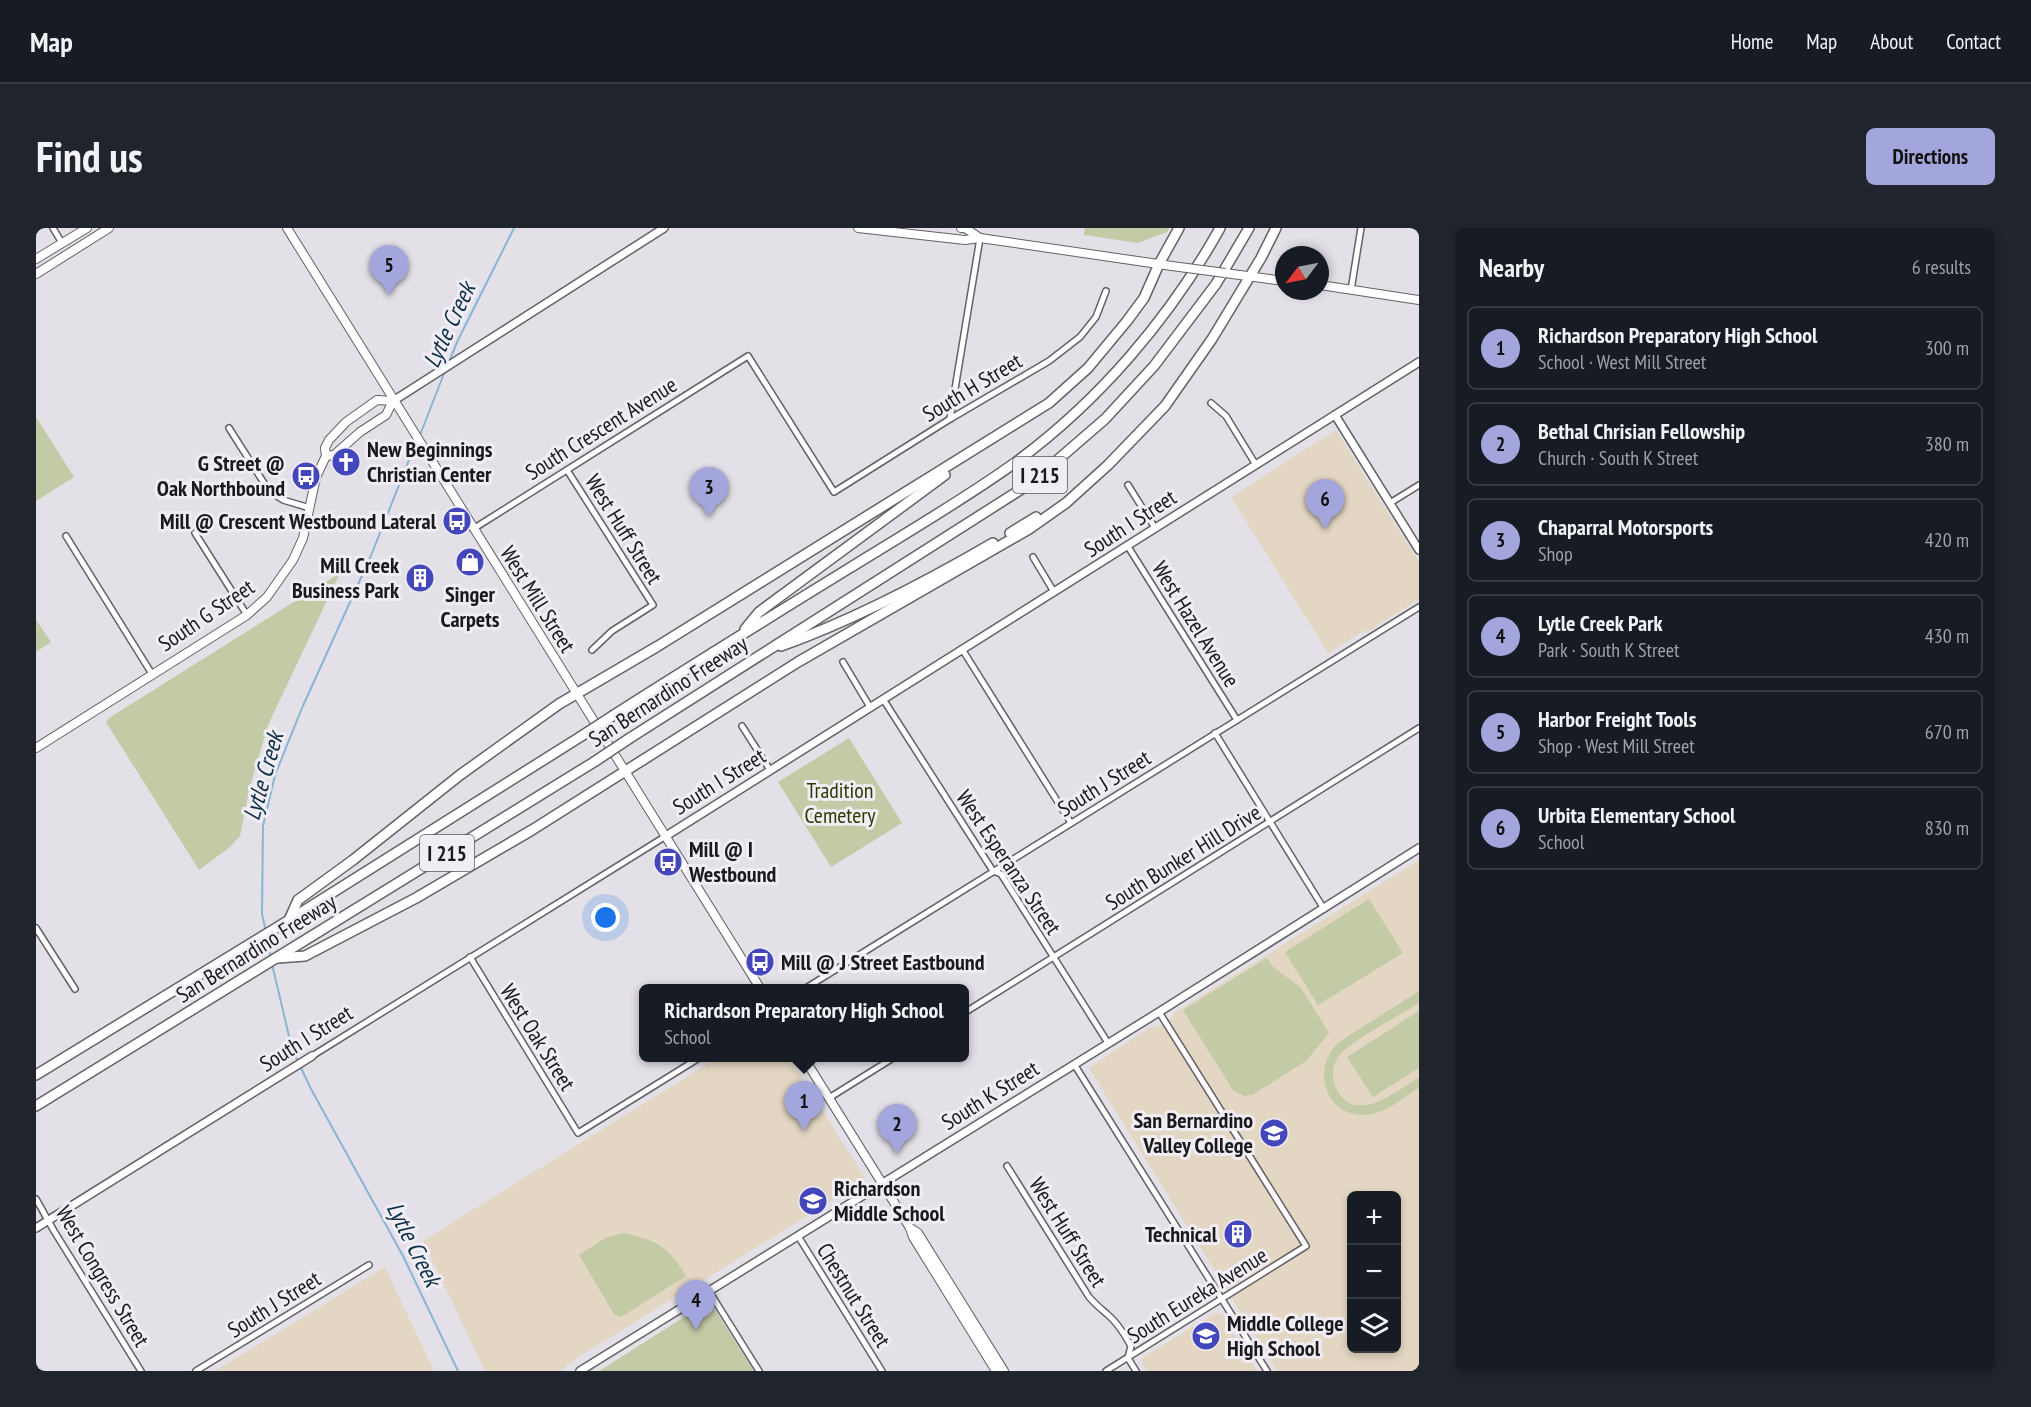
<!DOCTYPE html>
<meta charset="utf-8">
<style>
:root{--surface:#171b24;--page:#20242c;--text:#f1f3f6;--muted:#9ea1a6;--line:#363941;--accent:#a3a6dc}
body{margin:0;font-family:"PT Sans Narrow",sans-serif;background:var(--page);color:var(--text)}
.controls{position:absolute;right:18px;bottom:18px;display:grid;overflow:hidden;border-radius:9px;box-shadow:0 3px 9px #0003}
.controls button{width:54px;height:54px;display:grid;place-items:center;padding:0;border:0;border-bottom:2px solid var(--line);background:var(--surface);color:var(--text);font:30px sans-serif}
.compass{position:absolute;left:1239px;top:18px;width:54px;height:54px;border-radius:50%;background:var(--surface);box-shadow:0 3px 9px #0003;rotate:238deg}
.you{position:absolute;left:570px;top:690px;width:21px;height:21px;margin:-15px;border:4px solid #fff;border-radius:50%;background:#1a73e8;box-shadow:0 0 0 9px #1a73e833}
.badge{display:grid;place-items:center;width:39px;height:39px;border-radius:50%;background:var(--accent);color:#111;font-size:20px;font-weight:700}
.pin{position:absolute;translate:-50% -50px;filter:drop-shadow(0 2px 3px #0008)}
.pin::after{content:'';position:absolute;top:32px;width:21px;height:18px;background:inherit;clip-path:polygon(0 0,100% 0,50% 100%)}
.popup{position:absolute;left:603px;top:756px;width:330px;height:78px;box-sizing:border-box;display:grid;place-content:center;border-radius:9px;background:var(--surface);filter:drop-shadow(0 2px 4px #0005);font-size:20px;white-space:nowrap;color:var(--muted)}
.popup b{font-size:22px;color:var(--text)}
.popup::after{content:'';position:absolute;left:50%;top:100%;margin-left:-12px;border:12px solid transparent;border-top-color:var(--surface)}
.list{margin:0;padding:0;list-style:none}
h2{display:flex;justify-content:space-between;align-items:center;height:78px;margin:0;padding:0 24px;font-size:26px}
h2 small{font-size:20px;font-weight:400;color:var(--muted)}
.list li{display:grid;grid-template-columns:39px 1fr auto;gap:18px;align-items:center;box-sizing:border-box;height:84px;margin:0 12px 12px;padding:0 12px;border:2px solid var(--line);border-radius:9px}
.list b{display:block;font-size:22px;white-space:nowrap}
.list p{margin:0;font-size:20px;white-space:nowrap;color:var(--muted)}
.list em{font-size:20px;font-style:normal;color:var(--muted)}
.icon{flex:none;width:33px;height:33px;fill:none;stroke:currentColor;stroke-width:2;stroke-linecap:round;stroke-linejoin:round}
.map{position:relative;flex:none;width:1383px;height:1143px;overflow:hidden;border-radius:9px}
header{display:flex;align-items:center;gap:36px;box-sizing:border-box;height:84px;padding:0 30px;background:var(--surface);border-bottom:2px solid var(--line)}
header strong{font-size:28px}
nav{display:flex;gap:33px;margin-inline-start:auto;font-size:21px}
.intro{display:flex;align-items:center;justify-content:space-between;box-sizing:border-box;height:144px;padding:0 36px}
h1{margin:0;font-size:42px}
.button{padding:15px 27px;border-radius:9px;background:var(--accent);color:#111;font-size:21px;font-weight:700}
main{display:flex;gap:36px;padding:0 36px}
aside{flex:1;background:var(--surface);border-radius:9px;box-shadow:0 3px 9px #0003}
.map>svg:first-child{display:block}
</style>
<header>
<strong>Map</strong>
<nav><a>Home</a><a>Map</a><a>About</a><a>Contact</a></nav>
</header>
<div class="intro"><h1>Find us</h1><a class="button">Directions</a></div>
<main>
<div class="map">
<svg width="1383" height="1143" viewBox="0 0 1383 1143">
<rect width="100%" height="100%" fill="#e4e0e7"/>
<g fill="#e3d6c2" fill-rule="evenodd">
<polygon points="1300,202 1383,334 1383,371 1331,404 1329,402 1292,425 1195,269"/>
<path d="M1383,632V1143H1241L1053,840L1116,798L1121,799L1137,789L1138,785ZM1316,968H1360V1120H1316Z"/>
<polygon points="681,830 753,830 829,950 828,953 547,1126 524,1143 449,1143 387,1013"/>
<polygon points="349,1039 398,1143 179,1143"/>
<polygon points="1179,1085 1186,1086 1221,1143 1111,1143 1106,1135 1106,1130"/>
</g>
<g fill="#c3caa6">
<polygon points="1049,0 1133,0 1131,4 1102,15 1048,7"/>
<polygon points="0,189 38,249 0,273"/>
<polygon points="304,345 232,497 214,558 204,608 194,619 163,642 70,494 73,490"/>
<polygon points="0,392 15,414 0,424"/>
<polygon points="813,510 866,595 795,639 742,554"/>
<polygon points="1333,671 1367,725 1282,777 1249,724"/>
<polygon points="1231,730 1236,738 1265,760 1293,805 1270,833 1216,867 1208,868 1197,862 1147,782"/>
<path d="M1383,763V775C1366,786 1312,814 1302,829C1296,838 1295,850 1300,860C1319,899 1361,863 1383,849V860C1367,870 1349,886 1330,887C1287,889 1274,836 1306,812Z"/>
<polygon points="1383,783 1383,840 1337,869 1311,829"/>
<path d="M588,1005C623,1013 631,1018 650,1048L585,1089L578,1086L543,1027L569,1010Z"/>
<polygon points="669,1076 676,1077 718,1143 563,1143"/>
</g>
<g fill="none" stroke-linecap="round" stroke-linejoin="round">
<g stroke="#89b4d6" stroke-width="2">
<polyline points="413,134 422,112 478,0"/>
<polyline points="384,207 409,143"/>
<polyline points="230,704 226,686 227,598 239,547 266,480 334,330 381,212"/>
<polyline points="231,709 235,730"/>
<polyline points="236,736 256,821 275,861 367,1028 422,1143"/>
</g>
<g stroke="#646167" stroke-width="8">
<g id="minor">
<polyline points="17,0 26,15"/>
<polyline points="1315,62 1325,0"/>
<polyline points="1175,175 1190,188 1220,237"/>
<polyline points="914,191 944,10"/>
<polyline points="193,200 233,263 247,272 274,280"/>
<polyline points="531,242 617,377 576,403 556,422"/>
<polyline points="1092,257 1119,300"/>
<polyline points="1354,275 1383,257"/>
<polyline points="437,301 712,128 798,264 914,191 1013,133 1044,109 1060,89 1070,63"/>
<polyline points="159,305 211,387"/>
<polyline points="30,308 116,446"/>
<polyline points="1091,317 1201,492"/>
<polyline points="997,329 1018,364"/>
<polyline points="926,421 1035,595"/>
<polyline points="807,434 834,479"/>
<polyline points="847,471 957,643 965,646 1072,815"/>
<polyline points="706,498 734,542"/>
<polyline points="1179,505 1288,681"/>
<polyline points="0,700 39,761"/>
<polyline points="434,729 542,905 663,830"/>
<polyline points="770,760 1383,379"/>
<polyline points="928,785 1383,500"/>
<polyline points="276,828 630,608"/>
<polyline points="1038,836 1231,1143"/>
<polyline points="793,870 857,830"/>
<path d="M971,938L1053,1069C1059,1076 1064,1080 1071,1086C1081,1094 1089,1107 1095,1118L1092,1130L1100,1143"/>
<polyline points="0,971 18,1003 105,1143"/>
<polyline points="762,1008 846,1143"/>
<polyline points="673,1063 723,1143"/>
<polyline points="160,1143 333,1037"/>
<polyline points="1070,1143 1270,1018 1123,784"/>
</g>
</g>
<g stroke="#646167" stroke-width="10">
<g id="tertiary">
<polyline points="357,173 628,0"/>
<polyline points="1299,187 1383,322"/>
<polyline points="630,608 1383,134"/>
<polyline points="0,1000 276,828"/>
<polyline points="544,1143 1123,784 1383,620"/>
</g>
</g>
<g stroke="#646167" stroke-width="10">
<g id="secondary">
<polyline points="251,0 724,760"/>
<polyline points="822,0 929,12 944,10 1136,38"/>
<polyline points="925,0 929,0 944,10"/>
<polyline points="0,31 51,0"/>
<polyline points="1189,45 1248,53"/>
<polyline points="0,46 73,0"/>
<polyline points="1284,57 1383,72"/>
<polyline points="290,228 298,227 324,204 350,187 357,173"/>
<polyline points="0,520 211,387 231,369 257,332 267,310 280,249 290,228 289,220 293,212 310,194 341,172 357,173"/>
<polyline points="768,830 874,1000 877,1009 960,1143"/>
<polyline points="874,1000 882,1005 968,1143"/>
</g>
</g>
<g stroke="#646167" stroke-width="12">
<g id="motorway">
<polyline points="974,305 1000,289"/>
<polyline points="709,401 723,384 909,247"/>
<path d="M745,418C818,392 890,354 957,315"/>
<path d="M578,487C655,438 734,389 812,341C868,306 926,273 980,234C1063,173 1134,90 1184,0"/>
<polyline points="594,510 995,255 1069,191 1118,138 1180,56 1213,0"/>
<polyline points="253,692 262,672 317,632 424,547 523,476 622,418 1013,175 1052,140 1091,93 1108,70 1123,36 1143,0"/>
<polyline points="242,730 269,728 380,670 496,602 762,434 993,301 1030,275 1072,237 1129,178 1176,111 1225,30 1240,0"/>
<polyline points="0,847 253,692 544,509"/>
<polyline points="0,878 558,534"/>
</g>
</g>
<use href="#minor" stroke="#fff" stroke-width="5"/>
<use href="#tertiary" stroke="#fff" stroke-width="7"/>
<use href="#secondary" stroke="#fff" stroke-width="8"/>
<use href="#motorway" stroke="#fff" stroke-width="9"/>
<g stroke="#646167" stroke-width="10" stroke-linecap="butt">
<polyline id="secondary-bridge" points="1136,38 1189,45"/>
</g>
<g stroke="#646167" stroke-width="12" stroke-linecap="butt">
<g id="motorway-bridge">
<polyline points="544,509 578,487"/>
<polyline points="558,534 594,510"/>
</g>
</g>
<use href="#secondary-bridge" stroke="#fff" stroke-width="8"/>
<use href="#motorway-bridge" stroke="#fff" stroke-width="9"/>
</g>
<defs>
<g id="church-disc" transform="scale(1.5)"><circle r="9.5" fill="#4447bc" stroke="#f1edf4"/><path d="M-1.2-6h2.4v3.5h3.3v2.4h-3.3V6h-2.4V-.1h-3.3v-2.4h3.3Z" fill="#fff"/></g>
<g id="bus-disc" transform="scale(1.5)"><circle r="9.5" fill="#4447bc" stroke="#f1edf4"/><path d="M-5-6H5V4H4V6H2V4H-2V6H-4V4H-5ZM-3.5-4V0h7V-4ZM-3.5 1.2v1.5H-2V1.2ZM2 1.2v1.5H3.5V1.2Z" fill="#fff"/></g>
<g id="shop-disc" transform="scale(1.5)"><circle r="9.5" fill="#4447bc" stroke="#f1edf4"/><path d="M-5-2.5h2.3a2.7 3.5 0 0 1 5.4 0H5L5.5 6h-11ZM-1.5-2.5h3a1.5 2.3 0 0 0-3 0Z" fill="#fff"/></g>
<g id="building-disc" transform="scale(1.5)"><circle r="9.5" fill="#4447bc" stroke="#f1edf4"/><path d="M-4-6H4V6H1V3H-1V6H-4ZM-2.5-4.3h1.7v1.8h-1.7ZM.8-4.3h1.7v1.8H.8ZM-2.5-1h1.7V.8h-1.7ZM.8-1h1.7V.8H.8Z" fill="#fff"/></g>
<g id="university-disc" transform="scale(1.5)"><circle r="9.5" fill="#4447bc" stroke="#f1edf4"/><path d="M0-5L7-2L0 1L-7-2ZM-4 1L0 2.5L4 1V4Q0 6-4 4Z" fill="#fff"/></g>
<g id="school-disc" transform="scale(1.5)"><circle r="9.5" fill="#4447bc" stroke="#f1edf4"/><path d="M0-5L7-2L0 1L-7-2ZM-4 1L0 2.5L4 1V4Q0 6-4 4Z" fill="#fff"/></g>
</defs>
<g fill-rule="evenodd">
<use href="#church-disc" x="310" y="234"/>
<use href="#bus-disc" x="270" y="248"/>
<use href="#bus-disc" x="421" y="293"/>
<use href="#shop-disc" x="434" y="334"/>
<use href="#building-disc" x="384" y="350"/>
<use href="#bus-disc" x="632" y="634"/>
<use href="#bus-disc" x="724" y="734"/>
<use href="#university-disc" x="1238" y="905"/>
<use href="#school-disc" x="777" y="973"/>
<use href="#building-disc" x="1202" y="1006"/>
<use href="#school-disc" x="1170" y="1108"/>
</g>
<g text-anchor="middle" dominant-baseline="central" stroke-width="6" stroke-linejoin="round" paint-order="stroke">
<g fill="#f1edf4" stroke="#5a595c" stroke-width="1.5">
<rect x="977" y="229" width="54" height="36" rx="4.5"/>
<rect x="384" y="607" width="54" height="36" rx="4.5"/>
</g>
<g font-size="21" font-weight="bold" fill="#1a191b">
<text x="1004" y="247">I 215</text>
<text x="411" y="625">I 215</text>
</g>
<g font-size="22" fill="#1a191b" stroke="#f1edf4">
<text transform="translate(936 159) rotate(-31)">South H Street</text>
<text transform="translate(565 200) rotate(-32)">South Crescent Avenue</text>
<text transform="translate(1094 295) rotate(-33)">South I Street</text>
<text transform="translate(588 301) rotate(58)">West Huff Street</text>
<text transform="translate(502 371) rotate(58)">West Mill Street</text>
<text transform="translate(170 387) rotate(-34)">South G Street</text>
<text transform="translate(1160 396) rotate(58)">West Hazel Avenue</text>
<text transform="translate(632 463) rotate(-33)">San Bernardino Freeway</text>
<text transform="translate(683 553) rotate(-32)">South I Street</text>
<text transform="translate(1068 555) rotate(-32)">South J Street</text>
<text transform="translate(1147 629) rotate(-32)">South Bunker Hill Drive</text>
<text transform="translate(973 634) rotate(56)">West Esperanza Street</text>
<text transform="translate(220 720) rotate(-32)">San Bernardino Freeway</text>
<text transform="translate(502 809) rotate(58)">West Oak Street</text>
<text transform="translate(270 810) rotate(-32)">South I Street</text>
<text transform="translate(954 867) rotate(-32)">South K Street</text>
<text transform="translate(1032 1004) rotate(58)">West Huff Street</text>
<text transform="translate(67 1048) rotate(59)">West Congress Street</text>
<text transform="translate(818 1067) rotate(58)">Chestnut Street</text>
<text transform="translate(1161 1067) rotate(-32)">South Eureka Avenue</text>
<text transform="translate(238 1076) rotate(-32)">South J Street</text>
</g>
<g font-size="22" font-weight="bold" fill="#1a191b" stroke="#f1edf4" text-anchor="start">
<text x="331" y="221">New Beginnings<tspan x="331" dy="25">Christian Center</tspan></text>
<text x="249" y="235" text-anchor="end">G Street @<tspan x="249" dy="25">Oak Northbound</tspan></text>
<text x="400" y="293" text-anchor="end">Mill @ Crescent Westbound Lateral</text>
<text x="363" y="337" text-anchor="end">Mill Creek<tspan x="363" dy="25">Business Park</tspan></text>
<text x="434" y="366" text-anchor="middle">Singer<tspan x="434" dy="25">Carpets</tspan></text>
<text x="653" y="621">Mill @ I<tspan x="653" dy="25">Westbound</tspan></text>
<text x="745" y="734">Mill @ J Street Eastbound</text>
<text x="1217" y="892" text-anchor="end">San Bernardino<tspan x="1217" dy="25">Valley College</tspan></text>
<text x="798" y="960">Richardson<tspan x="798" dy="25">Middle School</tspan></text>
<text x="1181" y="1006" text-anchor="end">Technical</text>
<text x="1191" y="1095">Middle College<tspan x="1191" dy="25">High School</tspan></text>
</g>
<g font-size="22" fill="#323900" stroke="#f1edf4">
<text x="804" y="562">Tradition<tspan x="804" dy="25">Cemetery</tspan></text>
</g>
<g font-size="24" font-style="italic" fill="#0d3048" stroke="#f1edf4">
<text transform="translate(413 97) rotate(-65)">Lytle Creek</text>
<text transform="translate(227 548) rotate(-74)">Lytle Creek</text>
<text transform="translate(378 1016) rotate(63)">Lytle Creek</text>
</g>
</g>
</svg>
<div class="controls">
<button>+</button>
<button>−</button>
<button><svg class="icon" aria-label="layers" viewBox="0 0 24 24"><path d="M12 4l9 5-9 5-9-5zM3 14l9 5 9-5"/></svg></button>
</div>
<svg class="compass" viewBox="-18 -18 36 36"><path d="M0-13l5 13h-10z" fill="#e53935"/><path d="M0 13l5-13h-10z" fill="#9ea1a6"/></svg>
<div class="you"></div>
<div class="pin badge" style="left:768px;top:903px">1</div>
<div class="popup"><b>Richardson Preparatory High School</b>School</div>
<div class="pin badge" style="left:861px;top:926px">2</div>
<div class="pin badge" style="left:673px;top:289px">3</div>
<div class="pin badge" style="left:660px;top:1102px">4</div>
<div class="pin badge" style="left:353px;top:67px">5</div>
<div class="pin badge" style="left:1289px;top:301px">6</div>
</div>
<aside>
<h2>Nearby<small>6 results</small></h2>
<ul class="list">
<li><span class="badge">1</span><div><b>Richardson Preparatory High School</b><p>School · West Mill Street</p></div><em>300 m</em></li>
<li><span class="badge">2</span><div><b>Bethal Chrisian Fellowship</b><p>Church · South K Street</p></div><em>380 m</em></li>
<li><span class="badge">3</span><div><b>Chaparral Motorsports</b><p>Shop</p></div><em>420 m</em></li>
<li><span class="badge">4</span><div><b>Lytle Creek Park</b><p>Park · South K Street</p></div><em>430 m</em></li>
<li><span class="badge">5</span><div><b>Harbor Freight Tools</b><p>Shop · West Mill Street</p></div><em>670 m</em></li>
<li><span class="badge">6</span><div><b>Urbita Elementary School</b><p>School</p></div><em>830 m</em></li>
</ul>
</aside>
</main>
